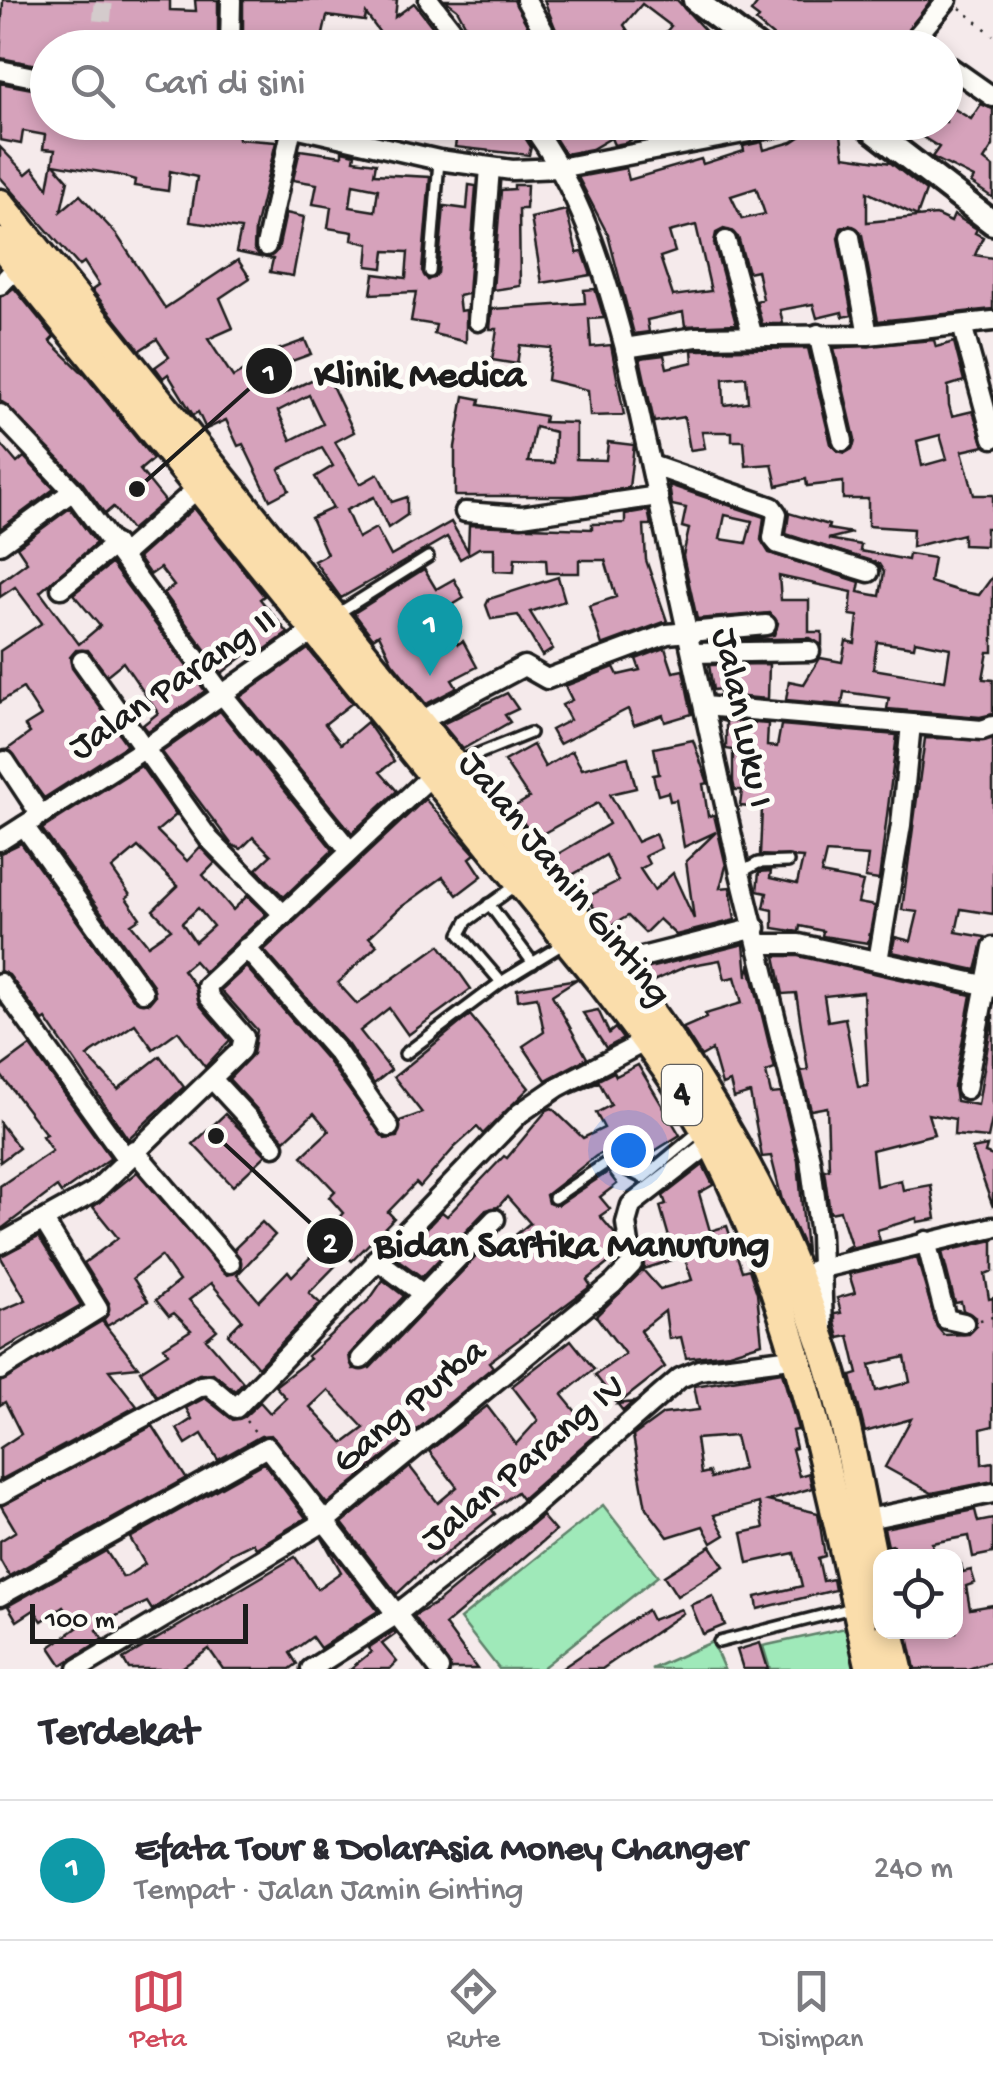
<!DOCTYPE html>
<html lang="id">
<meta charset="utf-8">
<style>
:root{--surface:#fff;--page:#f7f7f7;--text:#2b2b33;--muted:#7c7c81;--line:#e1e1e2;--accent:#d1495b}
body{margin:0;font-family:"Gochi Hand",sans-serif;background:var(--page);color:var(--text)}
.controls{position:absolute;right:30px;bottom:30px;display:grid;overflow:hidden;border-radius:20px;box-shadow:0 5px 15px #0003}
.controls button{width:90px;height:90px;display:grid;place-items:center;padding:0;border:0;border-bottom:2px solid var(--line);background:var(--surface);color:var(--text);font:50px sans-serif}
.scale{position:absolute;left:30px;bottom:25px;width:218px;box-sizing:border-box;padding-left:10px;border:5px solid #1c1c1c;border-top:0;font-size:28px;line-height:35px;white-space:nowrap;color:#1c1c1c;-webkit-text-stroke:8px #fdfcf7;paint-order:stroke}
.you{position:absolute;left:628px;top:1150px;width:35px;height:35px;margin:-25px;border:8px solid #fff;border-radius:50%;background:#1a73e8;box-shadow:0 0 0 15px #1a73e833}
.badge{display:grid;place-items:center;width:65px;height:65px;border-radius:50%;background:var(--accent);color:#fff;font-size:32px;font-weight:700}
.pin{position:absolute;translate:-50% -82px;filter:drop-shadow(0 2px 5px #0008)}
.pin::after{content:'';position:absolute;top:52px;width:35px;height:30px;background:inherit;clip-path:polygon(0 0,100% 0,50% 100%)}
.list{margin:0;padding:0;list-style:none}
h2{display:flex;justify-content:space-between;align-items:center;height:130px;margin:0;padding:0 40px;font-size:42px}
h2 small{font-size:32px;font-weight:400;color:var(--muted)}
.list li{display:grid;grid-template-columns:65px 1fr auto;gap:30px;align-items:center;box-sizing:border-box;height:140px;padding:0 40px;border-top:2px solid var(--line)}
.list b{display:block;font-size:38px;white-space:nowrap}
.list p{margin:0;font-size:32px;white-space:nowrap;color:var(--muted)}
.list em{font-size:32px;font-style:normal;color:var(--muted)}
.icon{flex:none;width:55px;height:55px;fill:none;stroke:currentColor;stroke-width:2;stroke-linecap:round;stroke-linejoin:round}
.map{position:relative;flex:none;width:993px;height:1669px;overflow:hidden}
.search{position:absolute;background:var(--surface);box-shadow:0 5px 15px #0003;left:30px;right:30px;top:30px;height:110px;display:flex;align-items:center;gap:25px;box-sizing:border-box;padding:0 35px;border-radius:55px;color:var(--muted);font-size:38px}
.sheet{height:270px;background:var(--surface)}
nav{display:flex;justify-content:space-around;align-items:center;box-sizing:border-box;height:140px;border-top:2px solid var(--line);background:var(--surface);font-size:28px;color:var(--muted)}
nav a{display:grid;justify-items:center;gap:5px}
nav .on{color:var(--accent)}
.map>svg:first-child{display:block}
</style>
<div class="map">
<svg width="993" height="1669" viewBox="0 0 993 1669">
<rect width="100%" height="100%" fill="#f5eaeb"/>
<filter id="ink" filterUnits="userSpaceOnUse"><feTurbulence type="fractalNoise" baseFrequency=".01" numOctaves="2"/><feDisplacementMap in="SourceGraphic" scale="20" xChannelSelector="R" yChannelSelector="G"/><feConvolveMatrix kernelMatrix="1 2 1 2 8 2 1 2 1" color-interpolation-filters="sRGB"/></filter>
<g filter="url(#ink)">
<g fill="#9fe9b9" stroke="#5e826a" stroke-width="2.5">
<polygon points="603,1505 658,1576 541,1669 499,1669 460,1619"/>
<polygon points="850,1627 860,1669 770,1669 763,1646"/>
<polygon points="712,1642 724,1669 651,1669"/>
</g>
<g fill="#d6a2bb" stroke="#1c1c1c" stroke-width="2.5" fill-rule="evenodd">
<polygon points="3,0 170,0 170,10 196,11 195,0 218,0 218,45 139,48 105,43 105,48 48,48 48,67 0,58"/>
<polygon points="243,0 397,0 395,17 414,3 449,48 391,48 366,14 365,21 327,16 320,48 274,48 276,39 243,35"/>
<polygon points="445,0 514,0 539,48 478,48 457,9"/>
<polygon points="544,0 677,0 721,48 671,48 660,39 671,26 642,4 624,25 632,37 624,42 626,48 563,48"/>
<polygon points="760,0 931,0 895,48 810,48 798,37 787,48 756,22 759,18 751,12"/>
<path d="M0,83L48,92V122H196L238,134V139L276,142L255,229L254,249L260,257L236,252L241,229L190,222L197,177L170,171L168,191L134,186L135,180L118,175L54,164L68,180L61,211L80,195L117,235L165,308L238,260L250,278L220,298L233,328L208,339L233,377L255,364L272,399L326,373L354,432L335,442L360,484L378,474L392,502L407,497V515L388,528L374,497L346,510L358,538L376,528L391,556L451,522L468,551L469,525L592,529V524L625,523V514L648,510L651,525H644L646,560L667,621L602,645L589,606L616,597L605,560H579V573H547L546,559L515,558L514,572L494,571V548H479L460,559L447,537L341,598L314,561L327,554L311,518L333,508L315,477L333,466L322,448L279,469L289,490L270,500L243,444L238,446L226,420L206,429L198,412L193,415L168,374L163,378L155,367L169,357L157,339L140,350L92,290L99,285L84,262L79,266L0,177V147L26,174L33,168L48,188L55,150L43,149L45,135L23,131L21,144L0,140ZM309,395L323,424L291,440L278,411Z"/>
<polygon points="946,104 971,119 981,104 993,109 993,146 984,160 993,167 993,198 971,183 974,178 932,157 939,147 921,136 930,122 946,122"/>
<polygon points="459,122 517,125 531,147 529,155 455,147"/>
<polygon points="664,122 625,143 614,145 611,138 592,149 565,154 545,122"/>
<path d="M815,127L816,131L840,128L844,156L891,163L926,191L917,216L867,192V222L936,215L951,222L954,215L977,229L975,233L983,237L975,255L993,258V309L878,321L862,235L849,225L841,228L838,238L852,315L843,317L842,312L817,318L813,304L780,310L783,324H762L756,301L763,299L757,270L748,272L738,237L724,229L716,233L714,243L736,324L685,326L683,312L647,320L649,332L634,334L608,235L578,177L626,168L629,180L701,159L703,164L744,151L743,146L762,142L764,150L792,142ZM756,188L765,214L742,219L731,196ZM696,225L711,291L673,296L660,257L675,252L669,232Z"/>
<path d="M300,150L342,156V151L355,154L354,160L376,163L374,174L430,177L422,271L428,280L438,273L444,206L467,209L469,185L476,186L468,294L458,296L460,311L466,310V342L434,334L436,325L411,321L416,292L371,294L374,274L406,278L408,252L385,251L383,268L367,266L369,244L352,240L353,232L328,228L331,207L313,204L317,184L293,180ZM353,184L378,189L375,211L350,207Z"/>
<polygon points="514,185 527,185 526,209 519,209 520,286 493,290 501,190 514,189"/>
<polygon points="566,210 577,253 583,252 591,275 542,283 531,218"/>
<polygon points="286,213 304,217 293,276 270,272 273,259 267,258 278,250"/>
<polygon points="14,288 54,337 50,341 85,375 153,459 140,470 165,501 131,530 113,507 105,514 82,482 0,400 0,297"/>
<polygon points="595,289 604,318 589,319 591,347 611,345 624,415 590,416 588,390 547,380 551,348 520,345 517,364 492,360 497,329 490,329 492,309 585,303 584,290"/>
<polygon points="305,340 311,354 259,373 253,359"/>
<path d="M934,340L936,347L954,342L964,381L948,386L949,405L952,416L973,411L984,446L962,451L974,495H993V528H986V546L963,545V534L912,547L913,529L868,526V499H843V482L807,486L806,479L777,486L772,464L746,466L744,441H732V432H702L705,448L690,450L684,417L654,422L640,358L664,355L667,368L693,362L692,350H697L808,348L831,444L845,453L852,449L855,439L834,348ZM746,377L748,402L724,405L723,379ZM940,435L947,459L922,466L917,441Z"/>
<path d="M464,396L480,399L479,405L545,416L544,422L576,423V459L606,460L608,442L634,445L629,488L573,496H455V447ZM535,427L555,432L554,463L528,462Z"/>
<polygon points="0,443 17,463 24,457 54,489 0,529"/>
<path d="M669,485L764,517L761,540L769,553L860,582L858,592L880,596L884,572L879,564L786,534L789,513L829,525L828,529L852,533L828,539L861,545L860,551L908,560L909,554L934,558L930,582L959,591L979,595L993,576V652H988L983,679L993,680V714L980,717L887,709L889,698L844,692L842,705L786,700L789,681L804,684L820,658L842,662L846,641L855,643L858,616L850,615L852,592L779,576L781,600H809V632H822V645L810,638L743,640L774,635L778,623L770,613L697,619L683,556L689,529L682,527L686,508L672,505ZM725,515L752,521L746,543L720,539ZM915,641L950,648L945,681L873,669L877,642L914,647Z"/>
<polygon points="70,508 96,543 40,592 79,644 100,626 73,594 111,564 205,691 148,731 143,725 158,713 123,662 107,675 88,650 76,650 70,657 72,668 127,745 44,798 8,749 30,733 25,726 41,716 23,688 0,702 0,651 42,623 15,587 0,597 0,582 27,562 17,547"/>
<polygon points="194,508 264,596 260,599 288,633 259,654 254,648 222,673 164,593 174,586 160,568 150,575 138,558"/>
<polygon points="424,569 436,589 454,579 464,598 436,615 458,644 463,641 477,667 452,680 457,688 426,704 392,662 379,634 373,638 354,613"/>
<polygon points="558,577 565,601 530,612 553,649 542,656 518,615 491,619 486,605 489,599"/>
<polygon points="665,648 673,672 683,670 692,714 665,722 663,715 634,725 628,709 559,744 551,730 570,720 562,705 572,700 565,686 614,667 618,675 640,670 636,659"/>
<polygon points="308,649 352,703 325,724 341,744 367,722 394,761 380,772 397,791 352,833 240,697"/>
<polygon points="769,664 768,699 720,695 720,689 713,690 709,665"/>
<polygon points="507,693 518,709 505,715 510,722 463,749 442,724"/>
<polygon points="220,711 333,850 284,897 256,869 271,855 253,837 241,849 232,845 162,752"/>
<polygon points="719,720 768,724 767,746 777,747 781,725 897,735 879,880 865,878 868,856 826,853 821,874 863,882 858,903 875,906 868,943 822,936 823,931 800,926 799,932 773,928 773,910 764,908 767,893 757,891 759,872 771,871 770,878 797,884 803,858 760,855 762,808 740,806 742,790 735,790 733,782 733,750 726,749 726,722"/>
<polygon points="925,738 993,739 993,914 961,909 956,932 985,937 976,970 892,952 895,937 911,941 918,912 902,910"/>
<polygon points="693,740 708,783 703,784 708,816 714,815 726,866 720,888 730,887 735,920 676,935 659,919 645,933 628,916 607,928 587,897 618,881 606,855 567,878 551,858 609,824 598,803 535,838 512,808 529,798 504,761 533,745 545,767 572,751 582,769 628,757 636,788 610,794 637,842 655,834 661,848 645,856 649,864 640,869 654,890 673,873 694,919 686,861 716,832 684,847 676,800 670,801 668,792 658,795 653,775 659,774 654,748"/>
<path d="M141,766L176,815L157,831L187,861L200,847L215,863L203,875L233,910L247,896L266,914L204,972L194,961L183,970L195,986L199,1004L230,1040L205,1067L178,1031L153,1049L135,1024L87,1056L118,1089L160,1056L184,1087L128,1139L46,1019L43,1021L9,975L0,971V853L21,843L133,999L149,1003L155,996L153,985L42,829ZM138,847L178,886L153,910L171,929L148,945L131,924L140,918L126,898L130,895L112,869ZM198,908L213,926L195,942L182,923Z"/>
<polygon points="425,799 475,854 470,858 482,876 457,895 443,877 400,908 369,937 377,945 338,983 357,1004 440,945 471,989 408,1035 389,1008 360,1031 391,1070 374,1084 348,1045 264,950"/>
<polygon points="744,944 747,976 750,966 775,1069 766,1072 771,1094 781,1093 798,1161 806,1252 782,1200 771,1156 762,1157 750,1093 734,1098 730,1082 722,1085 712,1050 701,1056 683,1028 706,1018 705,1014 742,1003 735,977 725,979 720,960 687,966 651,982 645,969"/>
<path d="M775,956H798L971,995L954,1087L956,1101L978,1105L993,1014V1115L988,1138L954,1135L955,1119L928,1114L934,1134L872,1150L876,1186L901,1180L903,1190L931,1185L936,1219L917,1222V1218L877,1230L880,1241L842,1250L851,1245L840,1211L830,1213L824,1170L829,1169L827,1107L811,1110L801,1071L808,1070L796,993L783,994ZM863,992L868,1086L858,1087L845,1018L828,1021L824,996Z"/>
<polygon points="246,967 328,1061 385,1139 397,1137 400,1121 422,1113 394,1077 470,1015 529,1088 483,1134 477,1127 455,1147 420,1187 416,1183 388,1212 394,1218 352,1261 346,1255 309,1293 320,1303 258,1367 228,1334 242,1320 211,1283 189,1300 217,1330 206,1339 243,1382 235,1391 213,1373 199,1374 156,1396 140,1371 168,1353 164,1347 191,1330 174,1313 169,1316 156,1300 179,1281 161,1256 133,1278 148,1301 107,1326 104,1320 109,1303 84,1263 118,1238 93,1207 137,1172 227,1275 241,1268 234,1249 262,1222 275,1235 237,1275 259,1301 288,1271 292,1276 328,1239 323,1235 343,1213 329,1197 335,1191 302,1156 329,1131 314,1113 285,1140 229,1079 253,1054 257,1030 221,990"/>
<polygon points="577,979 552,995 587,1058 546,1080 523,1046 544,1032 537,997 518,1000 517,989"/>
<polygon points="598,1010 609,1033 615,1028 623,1039 606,1048 583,1013"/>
<polygon points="30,1046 111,1158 61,1193 57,1187 0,1230 0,1186 52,1151 42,1136 46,1134 0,1074 0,1068"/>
<path d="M638,1065L680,1135L642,1159L630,1140L596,1156L546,1195L548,1203L558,1205L608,1172L617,1184L600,1197L610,1209L600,1216L615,1234L616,1242L609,1248L616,1257L587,1280L591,1286L489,1362L493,1367L327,1504L271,1435L261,1436L218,1460L202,1434L186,1444L177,1429L192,1419L186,1408L205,1398L233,1420L244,1417L260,1402L270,1413L286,1398L275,1386L310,1359L307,1356L370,1299L383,1280L404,1296L349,1355L353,1369L370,1368L492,1240L500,1248L530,1223L507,1197L498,1207L486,1210L422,1277L397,1259L442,1212L447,1216L504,1156L507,1158L547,1110L552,1108L583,1138L604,1128L596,1113L611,1105L599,1082L571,1094L614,1072L616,1076ZM328,1390L364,1428L344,1443L310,1407Z"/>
<polygon points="225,1114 266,1155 233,1186 193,1144"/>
<polygon points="0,1123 19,1148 0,1162"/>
<polygon points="987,1146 985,1153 993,1156 993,1207 972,1149"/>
<polygon points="703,1165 713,1185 699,1193 710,1231 727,1226 742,1271 749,1269 757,1293 762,1343 729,1353 686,1358 681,1337 669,1339 665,1311 640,1331 665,1367 618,1404 633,1402 623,1411 595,1375 625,1354 596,1316 643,1270 660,1289 692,1280 684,1256 644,1269 644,1257 670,1241 660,1206 666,1204 663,1196"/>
<polygon points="39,1237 81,1305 0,1351 0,1311 26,1300 0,1256"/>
<path d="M993,1240V1271L985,1274L989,1299L993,1298V1426L981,1429L982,1464L993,1462V1481L932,1493L885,1467L911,1419L865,1432L851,1376L858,1374L849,1336L839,1338L835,1322V1314L841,1313L837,1298L855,1293L849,1274L917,1258L937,1327L944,1335L969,1334L976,1327V1318L963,1310L961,1302L955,1303L942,1252ZM905,1357L910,1382L876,1391L870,1365Z"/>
<polygon points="102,1321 138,1367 109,1370 137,1406 0,1480 0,1448 21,1434 5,1402 0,1405 0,1382"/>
<polygon points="571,1340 594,1369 562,1395 595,1435 522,1499 517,1492 492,1510 495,1514 432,1565 430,1563 397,1594 342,1523 410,1467 438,1503 457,1487 429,1451 487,1406 516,1444 538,1420 512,1386"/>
<path d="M782,1372L798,1430L792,1431L796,1448L792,1449L799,1476L809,1473L812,1488L768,1501L818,1513L825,1556L818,1558L823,1581L833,1579L835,1590L758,1609L756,1597L802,1586L794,1553L748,1563L742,1533L764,1528L759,1503L714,1515L725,1535L712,1543L703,1526L668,1537L646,1508L633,1436L663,1414L699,1410L694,1386ZM735,1436L743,1469L711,1478L709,1472L701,1474L696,1439Z"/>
<polygon points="153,1426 186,1478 9,1576 0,1560 0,1541 16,1531 1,1506"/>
<polygon points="264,1463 306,1518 256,1548 253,1543 232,1553 152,1610 147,1602 116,1616 97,1630 103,1639 62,1665 50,1647 77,1628 63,1607 42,1621 34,1610 17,1621 8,1606 106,1551 123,1577 127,1576 145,1564 130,1538"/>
<polygon points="975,1510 978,1522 993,1519 993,1553 973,1557 969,1536 932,1543 935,1556 896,1556 893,1545 888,1546 884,1528"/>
<polygon points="542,1516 555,1531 445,1625 477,1669 451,1669 414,1616 438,1602"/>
<polygon points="322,1538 378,1611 320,1648 312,1637 290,1653 297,1664 290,1669 223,1669 209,1649 180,1669 129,1669 123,1659 295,1557 317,1589 341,1572"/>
<polygon points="711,1546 724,1566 677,1596 664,1576"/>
<polygon points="956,1564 961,1564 963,1572 971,1570 975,1583 966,1586 970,1609 993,1605 993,1661 968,1669 915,1669 907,1632 956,1632"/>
<polygon points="713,1596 725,1625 703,1634 691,1605"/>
<polygon points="681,1609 683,1613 602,1669 561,1669 647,1610 652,1620"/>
<polygon points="394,1631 396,1634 382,1644 397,1662 390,1669 350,1669 371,1652 368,1648"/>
<polygon points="760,1643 768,1669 743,1669 737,1650"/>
</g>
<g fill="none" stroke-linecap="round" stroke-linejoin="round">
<polyline stroke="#d4cbcc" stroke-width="18" stroke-dasharray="18 9" stroke-linecap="butt" points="99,48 104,0"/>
<g stroke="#1c1c1c" stroke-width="16">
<g id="service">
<polyline points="430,272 439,161"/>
<polyline points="337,614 428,557"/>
<polyline points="458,762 530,733"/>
<polyline points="740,873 758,863 788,862"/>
<polyline points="489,904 533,963"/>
<polyline points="501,982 460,934 467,921 518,884"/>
<polyline points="405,1054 501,982 563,944"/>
<polyline points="554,1198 609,1161 643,1178 702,1129"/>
<polyline points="719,1642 852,1608"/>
</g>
</g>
<g stroke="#1c1c1c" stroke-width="25">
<g id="minor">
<polyline points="429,0 466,48"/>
<polyline points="526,0 551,44"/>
<polyline points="230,48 231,0"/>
<polyline points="907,48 947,0"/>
<polyline points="946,64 993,97"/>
<polyline points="0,70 48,80"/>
<polyline points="273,122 439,160 512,170 559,168 802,122"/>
<path d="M529,122C580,189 604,268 625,348L740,873L810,1159L820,1235L823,1329"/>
<polyline points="850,237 868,335"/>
<polyline points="726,241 752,333"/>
<polyline points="266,246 292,127"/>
<polyline points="0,285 18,266"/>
<polyline points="478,321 490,168"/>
<polyline points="962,325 993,438"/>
<polyline points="818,334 843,441"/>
<polyline points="625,348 696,337 868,335 993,321"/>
<polyline points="0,414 73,491 222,694 350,851"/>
<polyline points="651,465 772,507 777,514 773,538 778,544 869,572"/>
<polyline points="465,512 522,516 658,496"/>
<polyline points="0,544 73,491"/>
<polyline points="123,554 199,487"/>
<polyline points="61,588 115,544"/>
<polyline points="693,653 810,651"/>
<polyline points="82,661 209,839 284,915"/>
<polyline points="704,706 982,730 993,726"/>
<polyline points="417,723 524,666 547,679 667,634 766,625"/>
<polyline points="5,761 40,814"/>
<polyline points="24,826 143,992"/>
<polyline points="0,841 144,749 323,624"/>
<polyline points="760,944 799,944 993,987"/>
<polyline points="246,948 338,1053 389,1127"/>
<polyline points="878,961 901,825 911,724"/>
<polyline points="614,964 756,928"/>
<polyline points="0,983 126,1158"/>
<polyline points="212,1079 274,1146"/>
<polyline points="966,1089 993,947"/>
<polyline points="134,1150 230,1263"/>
<polyline points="926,1241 946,1319 964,1323"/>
<polyline points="0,1244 94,1192 241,1050 244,1037 209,997 207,986 430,777"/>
<polyline points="376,1259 423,1294"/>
<polyline points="814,1270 993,1227"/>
<polyline points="361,1359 495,1219"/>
<polyline points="0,1370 98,1309 44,1221"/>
<polyline points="0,1494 201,1386 209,1385 236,1408 520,1113 558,1087 646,1041"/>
<polyline points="863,1520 993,1493"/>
<polyline points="0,1596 267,1447 439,1669"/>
<polyline points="78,1669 324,1522 613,1284 632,1264 626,1223 631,1205 712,1142"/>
<polyline points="311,1669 394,1616 521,1517 680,1378 699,1370 799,1357"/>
</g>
</g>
<g stroke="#1c1c1c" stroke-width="30">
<g id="secondary">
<polyline points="695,0 758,48"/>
<polyline points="862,122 993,223"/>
</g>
</g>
<g stroke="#1c1c1c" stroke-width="35">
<g id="trunk">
<path d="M0,204L614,964C705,1081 774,1201 822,1342C849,1420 861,1512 880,1593"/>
<path d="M0,243L605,986C643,1036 684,1088 713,1144C798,1308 830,1490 871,1669"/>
<polyline points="889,1632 898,1669"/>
</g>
</g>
<g stroke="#1c1c1c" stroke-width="2.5" stroke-dasharray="2.5 8" stroke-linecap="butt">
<polyline points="960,8 993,35"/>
<polyline points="980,1320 993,1317"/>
<polyline points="246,1421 257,1434"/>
</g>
<use href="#service" stroke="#fdfcf7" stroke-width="9"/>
<use href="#minor" stroke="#fdfcf7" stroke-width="18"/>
<use href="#secondary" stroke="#fdfcf7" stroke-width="22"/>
<use href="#trunk" stroke="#faddab" stroke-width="28"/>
</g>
</g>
<g text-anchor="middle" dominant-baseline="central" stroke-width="10" stroke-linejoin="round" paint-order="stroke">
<rect fill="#fdfcf7" stroke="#605f5e" stroke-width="2.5" x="662" y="1065" width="40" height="60" rx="8"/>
<g font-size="35" font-weight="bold" fill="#1c1c1c">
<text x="682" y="1095">4</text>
</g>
<g font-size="38" fill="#1c1c1c" stroke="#fdfcf7">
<text transform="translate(174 686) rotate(-34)">Jalan Parang II</text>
<text transform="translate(740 718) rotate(78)">Jalan Luku I</text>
<text transform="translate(563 880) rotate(51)">Jalan Jamin Ginting</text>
<text transform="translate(411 1408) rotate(-40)">Gang Purba</text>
<text transform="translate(525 1465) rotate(-40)">Jalan Parang IV</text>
</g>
</g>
<path fill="none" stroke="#1c1c1c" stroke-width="4" d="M137 489L269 371M216 1136L330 1241"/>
<g fill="#1c1c1c" stroke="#fdfcf7" stroke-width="4">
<circle cx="137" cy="489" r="10"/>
<circle cx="216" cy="1136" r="10"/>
<circle cx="269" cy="371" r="25"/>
<circle cx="330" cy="1241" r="25"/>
</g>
<g font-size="30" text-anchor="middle" font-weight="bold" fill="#fff">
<text x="269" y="381">1</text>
<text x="330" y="1252">2</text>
</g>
<g font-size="40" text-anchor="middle" font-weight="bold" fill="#1c1c1c" stroke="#fdfcf7" stroke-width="10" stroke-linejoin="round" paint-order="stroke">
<text x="420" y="385">Klinik Medica</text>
<text x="572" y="1255">Bidan Sartika Manurung</text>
</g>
</svg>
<div class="controls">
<button><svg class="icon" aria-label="locate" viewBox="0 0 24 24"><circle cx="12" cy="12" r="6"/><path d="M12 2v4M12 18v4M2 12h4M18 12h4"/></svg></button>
</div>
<div class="scale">100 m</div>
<div class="you"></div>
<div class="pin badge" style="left:430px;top:676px;background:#0f9aa8">1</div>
<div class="search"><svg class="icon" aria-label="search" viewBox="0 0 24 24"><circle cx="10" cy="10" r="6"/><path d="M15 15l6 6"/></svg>Cari di sini</div>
</div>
<section class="sheet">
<h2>Terdekat<small></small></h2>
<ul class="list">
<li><span class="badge" style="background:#0f9aa8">1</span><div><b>Efata Tour &amp; DolarAsia Money Changer</b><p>Tempat · Jalan Jamin Ginting</p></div><em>240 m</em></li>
</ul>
</section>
<nav>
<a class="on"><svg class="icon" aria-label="map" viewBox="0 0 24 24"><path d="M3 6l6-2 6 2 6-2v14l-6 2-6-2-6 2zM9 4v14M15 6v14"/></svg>Peta</a>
<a><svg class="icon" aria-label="directions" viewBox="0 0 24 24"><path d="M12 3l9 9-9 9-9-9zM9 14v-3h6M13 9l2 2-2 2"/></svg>Rute</a>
<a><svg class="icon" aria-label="saved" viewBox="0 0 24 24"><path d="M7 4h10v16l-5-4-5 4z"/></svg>Disimpan</a>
</nav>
